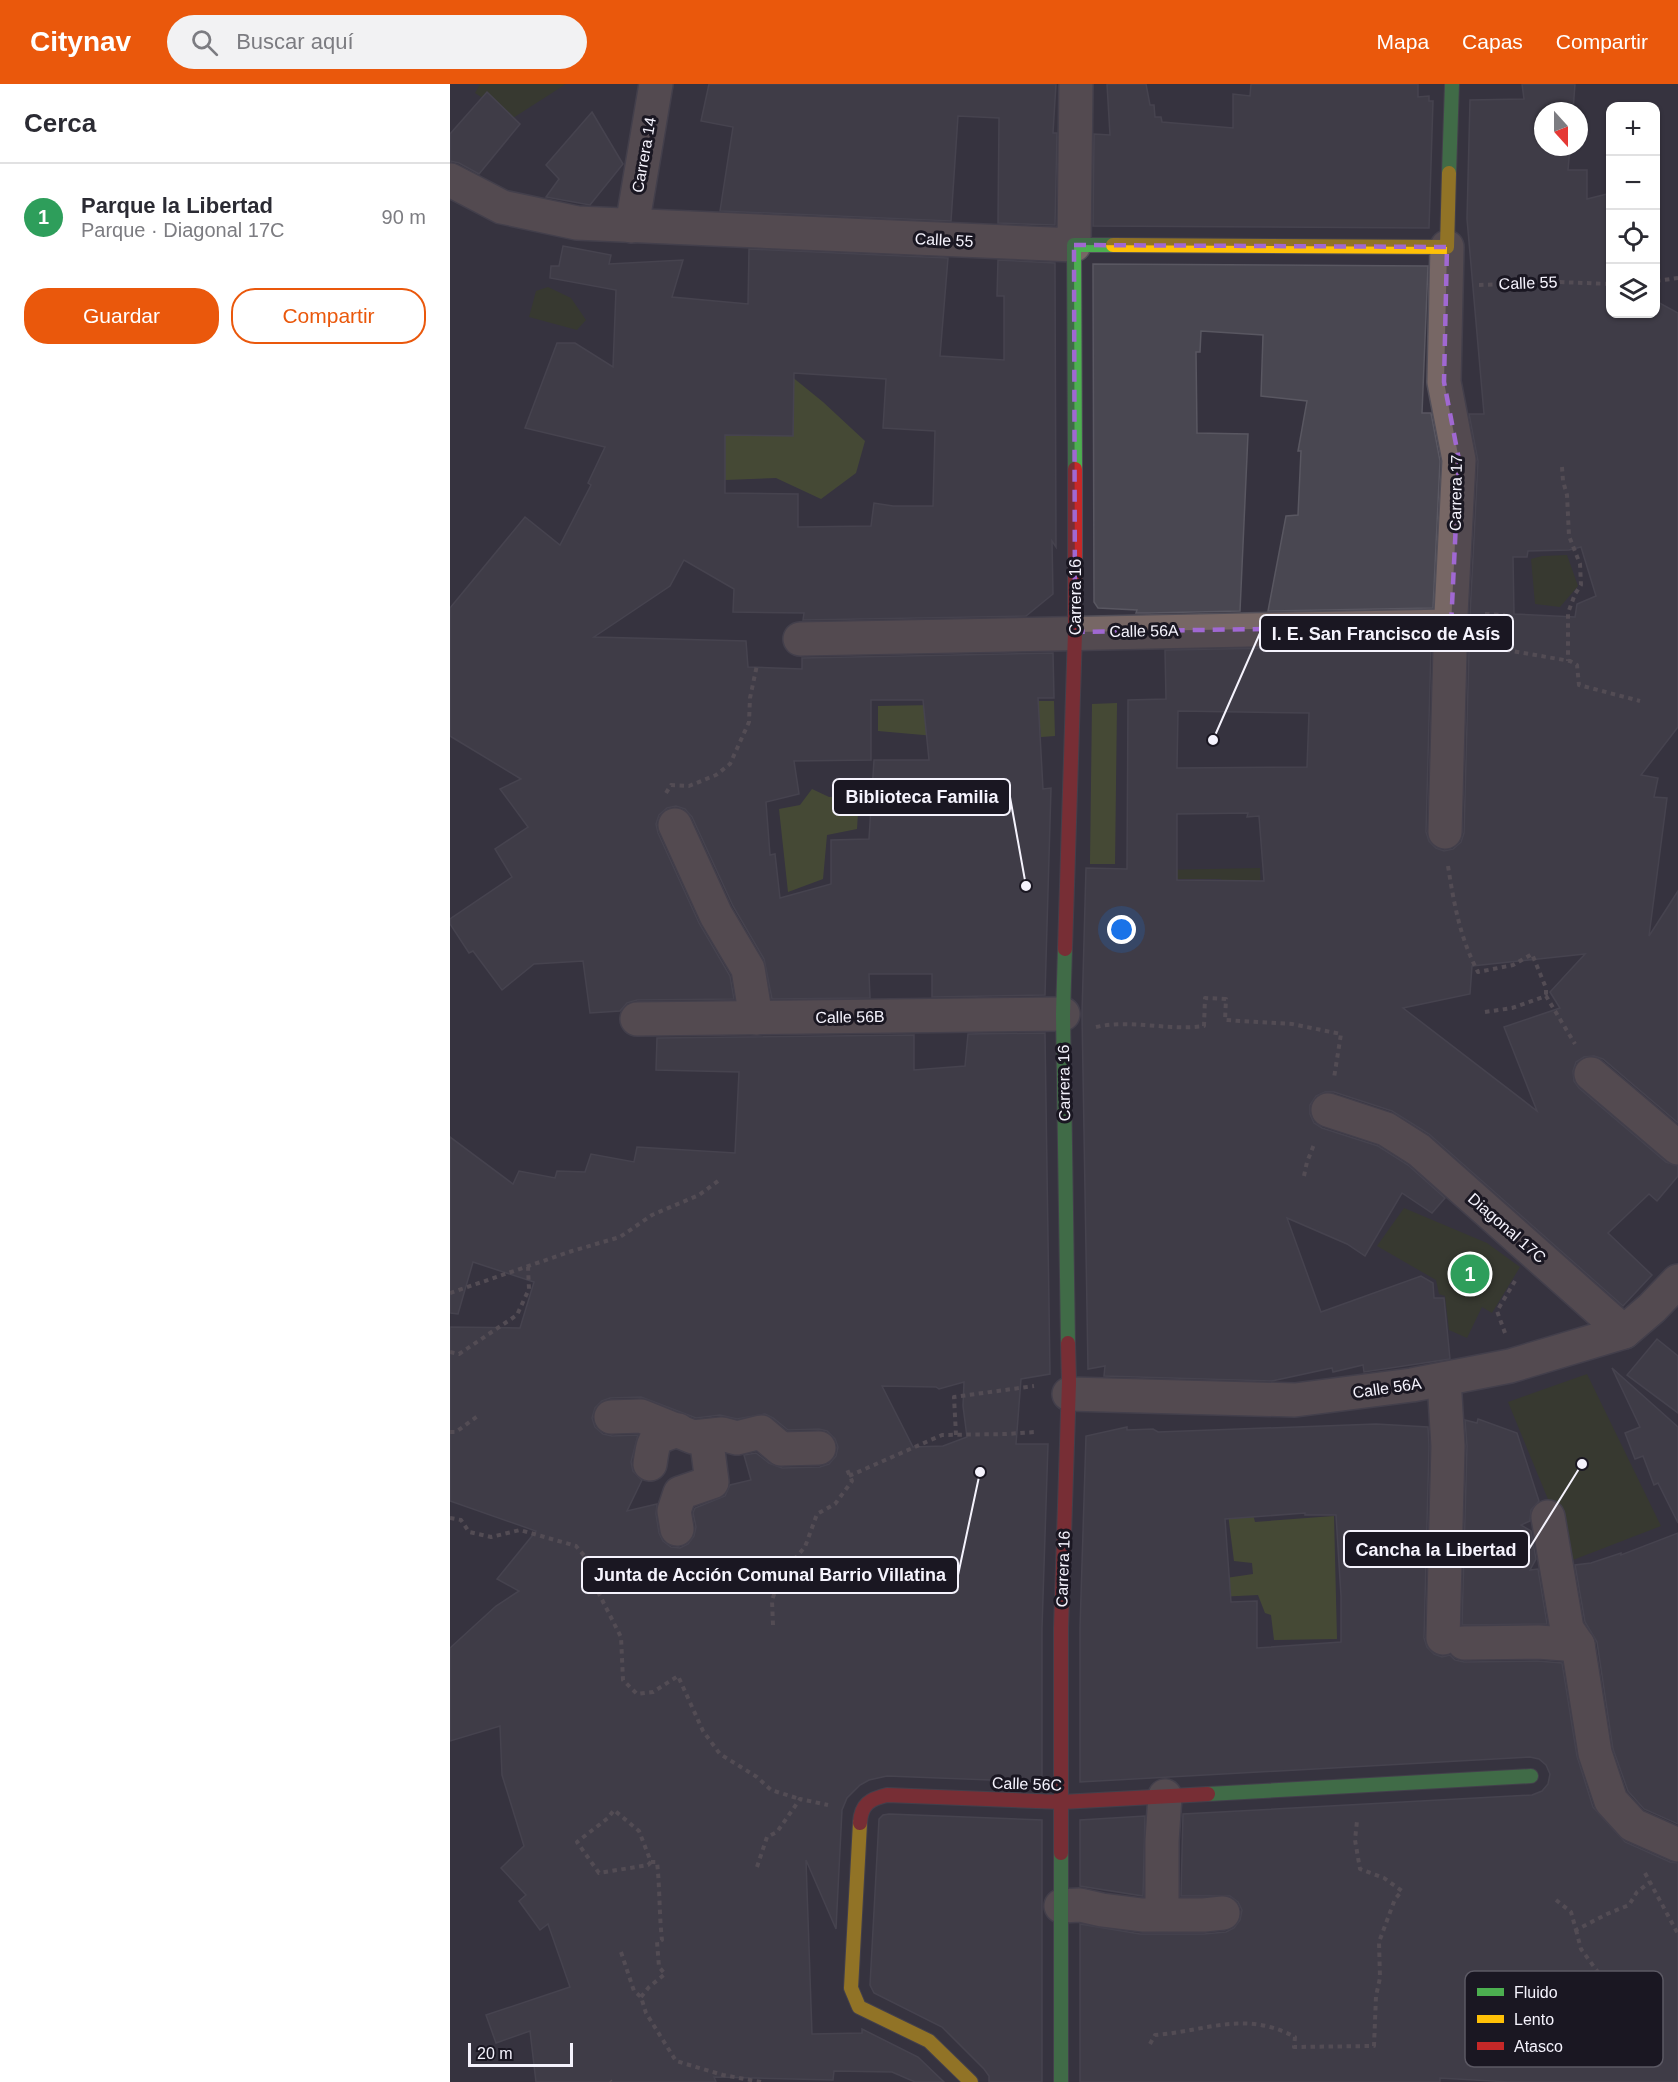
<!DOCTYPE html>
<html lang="es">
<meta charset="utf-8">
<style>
:root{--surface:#fff;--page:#f2f2f3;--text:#2b2b33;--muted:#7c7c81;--line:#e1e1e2;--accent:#ea580c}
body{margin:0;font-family:Arial,sans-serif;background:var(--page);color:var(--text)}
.controls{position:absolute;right:18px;top:18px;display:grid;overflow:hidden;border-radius:12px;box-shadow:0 2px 4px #0004}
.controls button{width:54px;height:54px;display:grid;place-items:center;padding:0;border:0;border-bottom:2px solid var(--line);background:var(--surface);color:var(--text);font:30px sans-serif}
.compass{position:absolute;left:1084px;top:18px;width:54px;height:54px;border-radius:50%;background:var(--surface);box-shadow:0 2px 4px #0004;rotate:159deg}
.scale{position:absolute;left:18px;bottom:15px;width:105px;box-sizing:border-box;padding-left:6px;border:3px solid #f5f3fd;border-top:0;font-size:16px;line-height:21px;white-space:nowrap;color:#f5f3fd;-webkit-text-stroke:4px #1a1722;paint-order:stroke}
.you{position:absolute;left:672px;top:846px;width:21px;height:21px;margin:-15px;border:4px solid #fff;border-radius:50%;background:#1a73e8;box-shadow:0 0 0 9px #1a73e833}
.badge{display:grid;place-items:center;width:39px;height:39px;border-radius:50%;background:var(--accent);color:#fff;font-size:20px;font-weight:700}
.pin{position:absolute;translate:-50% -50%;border:3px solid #fff;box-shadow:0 2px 6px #0006}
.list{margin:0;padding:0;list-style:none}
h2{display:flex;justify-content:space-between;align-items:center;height:78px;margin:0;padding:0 24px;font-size:26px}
h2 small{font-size:20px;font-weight:400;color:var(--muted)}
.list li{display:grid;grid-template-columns:39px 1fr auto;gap:18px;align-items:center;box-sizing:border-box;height:108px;padding:0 24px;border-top:2px solid var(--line)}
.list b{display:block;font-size:22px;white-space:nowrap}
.list p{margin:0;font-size:20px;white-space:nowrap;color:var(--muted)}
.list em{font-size:20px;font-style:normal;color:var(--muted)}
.actions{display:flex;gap:12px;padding:18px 24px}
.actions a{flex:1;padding:14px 0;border:2px solid var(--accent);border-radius:24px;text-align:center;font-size:21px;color:var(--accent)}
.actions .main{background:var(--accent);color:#fff}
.icon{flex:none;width:33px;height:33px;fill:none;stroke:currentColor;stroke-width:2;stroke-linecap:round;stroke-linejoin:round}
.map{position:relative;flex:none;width:1228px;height:1998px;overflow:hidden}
header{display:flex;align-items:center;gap:36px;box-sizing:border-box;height:84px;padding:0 30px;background:var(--accent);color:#fff}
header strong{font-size:28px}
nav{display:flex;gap:33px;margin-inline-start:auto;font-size:21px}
.search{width:420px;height:54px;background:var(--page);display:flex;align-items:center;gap:15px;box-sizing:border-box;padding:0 21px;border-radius:33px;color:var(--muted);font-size:22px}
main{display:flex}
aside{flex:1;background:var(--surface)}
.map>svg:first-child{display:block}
</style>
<header>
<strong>Citynav</strong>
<div class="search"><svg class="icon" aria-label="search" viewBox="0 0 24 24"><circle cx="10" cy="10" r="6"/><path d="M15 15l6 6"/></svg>Buscar aquí</div>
<nav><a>Mapa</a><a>Capas</a><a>Compartir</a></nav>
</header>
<main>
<aside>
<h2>Cerca<small></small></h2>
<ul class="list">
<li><span class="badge" style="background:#2e9e5b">1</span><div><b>Parque la Libertad</b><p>Parque · Diagonal 17C</p></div><em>90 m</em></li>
</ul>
<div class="actions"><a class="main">Guardar</a><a>Compartir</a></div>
</aside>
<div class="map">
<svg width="1228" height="1998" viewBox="0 0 1228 1998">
<rect width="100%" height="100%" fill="#36333f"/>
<g fill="#38411e">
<polygon points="30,0 116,0 63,34 25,9"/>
<polygon points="98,203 121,214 136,236 127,246 79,233 86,207"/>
<polygon points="1117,471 1128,502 1110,523 1085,520 1081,475 1092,472"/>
<polygon points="810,784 811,817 771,825 771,795 708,795 709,786"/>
<polygon points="954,1124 1037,1159 1070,1183 1042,1229 1032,1223 1017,1254 999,1246 995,1212 989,1210 986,1196 927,1162"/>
<polygon points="1137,1290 1211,1442 1123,1476 1058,1318"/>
</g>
<g fill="#576529">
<polygon points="325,279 373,318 415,357 406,389 371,415 326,394 275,396 258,367"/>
<polygon points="519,617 604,617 605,652 591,653 590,643 580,643"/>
<polygon points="667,619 665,780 640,780 642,620"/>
<polygon points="485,621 485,652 428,647 428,622"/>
<polygon points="362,705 379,713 409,712 407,745 377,751 373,795 338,808 329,725 350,721"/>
<polygon points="800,1419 805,1438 884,1432 887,1555 824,1556 821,1531 815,1529 808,1511 725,1515 749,1498 803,1490 802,1479 784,1477 778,1430"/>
</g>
<g fill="#494751" stroke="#595761" stroke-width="1.5" fill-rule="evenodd">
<polygon points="259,0 606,0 603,49 607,49 605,141 548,139 549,34 508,32 501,137 270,127 283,43 251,37"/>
<polygon points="657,0 696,0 700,21 704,21 705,33 711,33 712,38 783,44 783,10 800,12 801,0 968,0 968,13 979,12 979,17 983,17 979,144 643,142 644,50 660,51"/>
<path d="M1072,0H1125L1123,27H1093V63H1120L1118,86H1137V115L1161,109V230H1206V217L1228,229V643L1191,691L1208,694L1204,713L1217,714L1199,852L1228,807V1039L1153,975L1144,972L1134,973L1126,978L1123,987L1124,997L1129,1004L1216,1078L1228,1082V1092L1207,1117L1199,1110L1158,1149L1202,1191L1173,1222L979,1050L942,1027L884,1008H875L866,1012L860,1021V1030L864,1039L872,1044L928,1062L958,1081L995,1114L982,1129L952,1109L915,1172L897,1160L837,1134L871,1228L971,1192L983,1199L984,1214H994L1000,1275L914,1288L913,1281L883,1288L882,1284L822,1297L654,1292L655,1282L638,1285L632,930L636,784L677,785L678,616L716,615L715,566L981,561L976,748L979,757L986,764L994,767L1003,765L1011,758L1014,749L1020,531L1028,377L1019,330H1034L1017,135L1020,16L1074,15ZM1131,463L1146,512L1127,520L1125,533L1064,530L1063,473H1077L1078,467L1119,466ZM728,627L859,629L857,683L727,684ZM798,729L797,733L809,732L814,797L727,796V730ZM1135,870L1100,908L1110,924L1054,943L1087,1027L953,924L1020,910L1022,882Z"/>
<polygon points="37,8 70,40 29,90 9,79 0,77 0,50"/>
<polygon points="142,28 173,80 140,121 96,113 109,95 96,81"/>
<path d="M113,162L161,171L159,180L233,176L222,213L298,220L299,165L498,174L490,272L554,276V212H547L548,176L605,179L606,463L602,457L603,510L576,532L353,536L354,529L283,528L284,505L234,476L220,502L144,553L296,557L298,583L352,585V574L603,569L604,614H588L593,705L601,704L595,911L482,913V890H419L420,914L322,915L314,875L283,822L242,733L235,725L226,722L217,724L209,731L206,740L208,749L249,839L280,892L284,915L187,916L177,919L170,927L140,929L133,877L84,880L52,906L23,867L19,869L0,840V835L62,793L45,765L78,743L50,705L71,695L0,652V524L75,433L110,461L141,401L138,399L155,363L75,344L107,259H125L163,283L166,206L100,194L101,182H109ZM344,289L436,295L433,344L485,347L483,422H443L424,419L421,442L348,443V410L275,409V351L343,352ZM421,616H473L479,676H424L419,755L381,756V800L330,814L325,770L320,771L316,718L349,710L344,677L421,676Z"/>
<polygon points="643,180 978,182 972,329 981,329 990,377 983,524 818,527 836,432 848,431 851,367 848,367 857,317 811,312 813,251 751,247 750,268 746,268 747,349 798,350 790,527 698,529 686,529 687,526 648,524 644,518"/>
<path d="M595,949L600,1290L571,1295L566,1360H598L592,1544V1698L437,1692L419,1696L410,1701L397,1714L392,1726L386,1845L356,1776L362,1950L412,1949V1945L468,1973L494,1998H465L442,1988L384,1987L383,1996L264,1993L266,1998H86L80,1947L46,1959L36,1931L120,1903L98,1840L90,1846L69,1817L76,1811L51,1784L74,1762L52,1691L50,1642L0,1657V1564L46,1522L69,1507L47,1495L86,1447L0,1417V1243L70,1244L84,1198L23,1178L8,1230L0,1229V1053L63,1100L69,1087L105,1094L107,1087L135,1088L141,1070L184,1078L187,1063L285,1069L289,988L206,986L207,954L464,951V986L515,982L518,950ZM514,1298L513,1322L517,1353L493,1362L463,1363L432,1302L486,1303L489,1305ZM191,1313L246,1334L270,1331L287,1335L315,1330L323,1334L338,1346L369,1345L377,1347L385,1355L388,1363L386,1372L379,1380L370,1383L332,1384L319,1379L306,1369L294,1371L301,1396L280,1401L275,1412L245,1424L243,1429L246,1443L244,1452L238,1460L230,1464L221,1463L213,1457L209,1449L206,1430L207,1420L177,1427L192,1396L183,1387L181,1378L188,1351L162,1352L153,1350L145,1343L142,1334L145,1324L152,1317L160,1314Z"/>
<polygon points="1207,1255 1228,1272 1228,1329 1177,1291"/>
<polygon points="1162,1284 1228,1343 1228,1439 1208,1399 1204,1401 1193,1372 1185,1375 1175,1349 1190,1343"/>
<polygon points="1028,1335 1067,1349 1089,1417 1081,1426 1080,1437 1071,1441 1081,1447 1086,1475 1080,1486 1088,1485 1097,1540 1012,1541 1017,1362 1015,1336 1027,1339"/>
<path d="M926,1340L978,1343L979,1362L974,1554L977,1563L984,1570L992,1573L1000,1571L1005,1576L1014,1578L1087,1577L1112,1579L1127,1672L1143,1723L1175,1758L1220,1778L1228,1779V1998H1059L990,1994V1998H630V1840L690,1850H754L776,1848L784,1844L790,1836L792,1826L788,1818L780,1812H731L733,1730L1082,1711L1092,1707L1098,1700L1100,1690L1096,1681L1089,1675L1080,1673L630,1698V1544L636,1352L677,1343V1346L703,1345L708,1348ZM855,1429V1431H886L891,1512V1558L807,1564V1517L781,1518L775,1435Z"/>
<polygon points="1228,1449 1228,1740 1194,1725 1178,1707 1163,1665 1147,1558 1135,1538 1125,1481 1141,1479 1171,1469 1171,1471"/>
<polygon points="439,1730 592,1736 592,1998 539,1998 539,1992 534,1985 492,1943 424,1909 420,1901 429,1735 433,1731"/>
<polygon points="695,1732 693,1812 630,1802 630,1736"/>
</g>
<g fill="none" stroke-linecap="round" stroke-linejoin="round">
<g stroke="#524f59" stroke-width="36">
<g id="street">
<polyline points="0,96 52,123 127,139 624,161 626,0"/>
<polyline points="182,142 206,0"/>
<polyline points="350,555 1001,542"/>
<polyline points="225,741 266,831 298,885 306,934"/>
<polyline points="995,748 1001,530 1009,376 994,298 997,163"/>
<polyline points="187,935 613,930"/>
<polyline points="1141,990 1228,1064"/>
<polyline points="878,1026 936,1045 969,1066 1174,1248"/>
<polyline points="619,1310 845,1316 962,1301 1060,1282 1174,1248 1202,1224 1228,1197"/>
<polyline points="161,1333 191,1332 243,1353 272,1350 287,1354 311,1348 331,1365 369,1364"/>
<path d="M200,1380C204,1354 203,1354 228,1346"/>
<polyline points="1098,1433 1117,1545 1128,1561 1145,1669 1161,1717 1183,1741 1228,1761"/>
<polyline points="227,1445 224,1427 230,1409 262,1398 256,1352"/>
<polyline points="993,1554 998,1362 994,1295"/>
<polyline points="1014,1559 1088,1558 1128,1561"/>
<polyline points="611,1822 630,1821 652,1826 692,1831 754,1831 773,1829"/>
<polyline points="712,1830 712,1757 715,1712"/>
</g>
</g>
<g stroke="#524f59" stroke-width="16">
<g id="fast">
<polyline points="999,89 1002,0"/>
<polyline points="625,385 624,161 663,161"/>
<polyline points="615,865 613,930 618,1259"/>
<polyline points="758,1710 1081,1692"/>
<polyline points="611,1769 611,1998"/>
</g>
</g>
<g stroke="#524f59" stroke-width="16">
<g id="slow">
<polyline points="663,161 997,163 999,89"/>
<polyline points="410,1739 401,1904 409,1923 479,1957 521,1998"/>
</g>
</g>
<g stroke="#524f59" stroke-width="16">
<g id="jam">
<polyline points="615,865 625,548 625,385"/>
<path d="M410,1739C411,1720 420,1715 437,1711L612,1718L758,1710"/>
<polyline points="611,1769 611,1544 619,1298 618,1259"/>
</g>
</g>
<g stroke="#756b6d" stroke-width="4" stroke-dasharray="4.5 4.5" stroke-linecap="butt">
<polyline points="1206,197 1228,194"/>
<polyline points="1029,201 1109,198 1160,200"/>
<polyline points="1112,383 1113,397 1117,411 1119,452 1130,480 1131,501 1125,510 1118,529 1118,577"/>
<polyline points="1035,530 1054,531 1056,566 1120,577 1127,581 1129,601 1190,617"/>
<polyline points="216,709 221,701 239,702 266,691 280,680 299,638 300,614 307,581"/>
<path d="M998,782C1004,820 1010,854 1028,888L1063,881L1082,870L1096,904V912"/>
<polyline points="1035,928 1062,924 1096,912 1125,960"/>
<path d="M646,943C681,935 718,947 754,942L755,914L776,915L775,936L842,940L891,950L884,994"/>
<polyline points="854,1092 857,1078 865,1058"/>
<polyline points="0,1209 122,1167 170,1153 202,1131 249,1111 268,1097"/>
<polyline points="1055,1249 1047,1227 1065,1197"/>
<polyline points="0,1268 9,1270 67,1231 79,1205 78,1183"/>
<polyline points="0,1348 6,1348 29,1331"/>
<polyline points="506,1351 504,1313 584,1302"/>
<polyline points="399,1392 492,1351 556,1350 585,1348"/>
<polyline points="0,1434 11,1436 19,1448 41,1453 70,1446 126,1462 143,1482 145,1502 171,1553 173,1596 187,1610 203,1608 228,1592 253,1647 270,1670 307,1693 321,1706 350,1715"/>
<polyline points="323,1541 322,1516 332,1489 355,1463 367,1430 385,1420 402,1397 396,1383"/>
<polyline points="307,1783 317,1753 327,1748 350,1715 378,1721"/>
<polyline points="1195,1789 1228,1850"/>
<polyline points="1106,1816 1121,1828 1126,1846 1157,1830 1179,1821 1187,1808 1200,1798"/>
<polyline points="1126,1846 1131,1865 1153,1895 1162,1910 1164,1951 1140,1960"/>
<polyline points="171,1868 184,1907 191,1913 196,1929 226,1977 273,1991 311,1998"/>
<path d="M191,1913L199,1903L215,1890L209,1883L207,1858L212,1856C209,1830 210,1804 207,1778H201L189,1747L164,1726L158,1734L127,1758L149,1789L198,1781L201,1778"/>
<path d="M700,1960L705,1951C757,1947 795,1926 845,1953L844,1963L924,1962L926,1912L930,1894L929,1858L945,1815L952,1807L934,1794L910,1785L905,1756L907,1737"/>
<polyline points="160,1997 161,1998"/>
</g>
<use href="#street" stroke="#776765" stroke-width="33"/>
<use href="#fast" stroke="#4caf50" stroke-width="14"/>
<use href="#slow" stroke="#ffc107" stroke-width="14"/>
<use href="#jam" stroke="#c62828" stroke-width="14"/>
</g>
<path d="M0 0H1228V1998H0ZM624,161L997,163L994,298L1009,376L1001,542L625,548Z" fill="#36333f" fill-opacity=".55" fill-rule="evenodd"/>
<path fill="none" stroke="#a068d2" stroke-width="4.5" stroke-dasharray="12 8" stroke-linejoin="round" d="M624,161L997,163L994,298L1009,376L1001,542L625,548Z"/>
<g text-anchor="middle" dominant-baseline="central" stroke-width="6" stroke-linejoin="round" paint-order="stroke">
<g font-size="16" fill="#f5f3fd" stroke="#1a1722">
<text transform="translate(194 71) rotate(-80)">Carrera 14</text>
<text transform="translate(494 156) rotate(3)">Calle 55</text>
<text transform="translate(1078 199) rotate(-2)">Calle 55</text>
<text transform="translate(1006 409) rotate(-89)">Carrera 17</text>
<text transform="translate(625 513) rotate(-90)">Carrera 16</text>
<text transform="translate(694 547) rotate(-1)">Calle 56A</text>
<text transform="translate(400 933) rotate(-1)">Calle 56B</text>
<text transform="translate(614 999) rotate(-91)">Carrera 16</text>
<text transform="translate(1057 1144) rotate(41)">Diagonal 17C</text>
<text transform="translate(937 1304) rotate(-8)">Calle 56A</text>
<text transform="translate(613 1485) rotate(-88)">Carrera 16</text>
<text transform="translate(577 1700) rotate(2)">Calle 56C</text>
</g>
</g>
<rect x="1015" y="1887" width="198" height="96" rx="9" fill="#1a1722" stroke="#5c5964" stroke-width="1.5"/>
<rect x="1027" y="1904" width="27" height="8" fill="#4caf50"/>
<rect x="1027" y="1931" width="27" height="8" fill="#ffc107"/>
<rect x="1027" y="1958" width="27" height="8" fill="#c62828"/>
<g font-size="16" fill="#f5f3fd">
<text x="1064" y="1914">Fluido</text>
<text x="1064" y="1941">Lento</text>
<text x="1064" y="1968">Atasco</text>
</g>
<path fill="none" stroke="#f5f3fd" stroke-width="2" d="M763 656L810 549M576 802L560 713M1132 1380L1079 1465M530 1388L508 1491"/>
<g fill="#f5f3fd" stroke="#1a1722" stroke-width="2">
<circle cx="763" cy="656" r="6"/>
<circle cx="576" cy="802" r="6"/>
<circle cx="1132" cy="1380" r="6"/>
<circle cx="530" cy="1388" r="6"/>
</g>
<g fill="#1a1722" stroke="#f5f3fd" stroke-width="2">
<rect x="810" y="531" width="253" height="36" rx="6"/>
<rect x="383" y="695" width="177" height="36" rx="6"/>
<rect x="894" y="1447" width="185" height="36" rx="6"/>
<rect x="132" y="1473" width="376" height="36" rx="6"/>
</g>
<g font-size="18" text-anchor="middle" font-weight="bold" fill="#f5f3fd">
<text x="936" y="556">I. E. San Francisco de Asís</text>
<text x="472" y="719">Biblioteca Familia</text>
<text x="986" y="1472">Cancha la Libertad</text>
<text x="320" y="1497">Junta de Acción Comunal Barrio Villatina</text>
</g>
</svg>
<div class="controls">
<button>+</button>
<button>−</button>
<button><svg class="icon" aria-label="locate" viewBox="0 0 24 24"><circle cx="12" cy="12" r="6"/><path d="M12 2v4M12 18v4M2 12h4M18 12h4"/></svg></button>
<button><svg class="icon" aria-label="layers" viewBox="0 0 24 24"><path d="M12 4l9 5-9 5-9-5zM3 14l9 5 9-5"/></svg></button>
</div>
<svg class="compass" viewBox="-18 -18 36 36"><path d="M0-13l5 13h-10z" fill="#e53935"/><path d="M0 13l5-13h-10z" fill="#7c7c81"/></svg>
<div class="scale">20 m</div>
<div class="you"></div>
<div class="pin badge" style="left:1020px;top:1190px;background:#2e9e5b">1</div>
</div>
</main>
